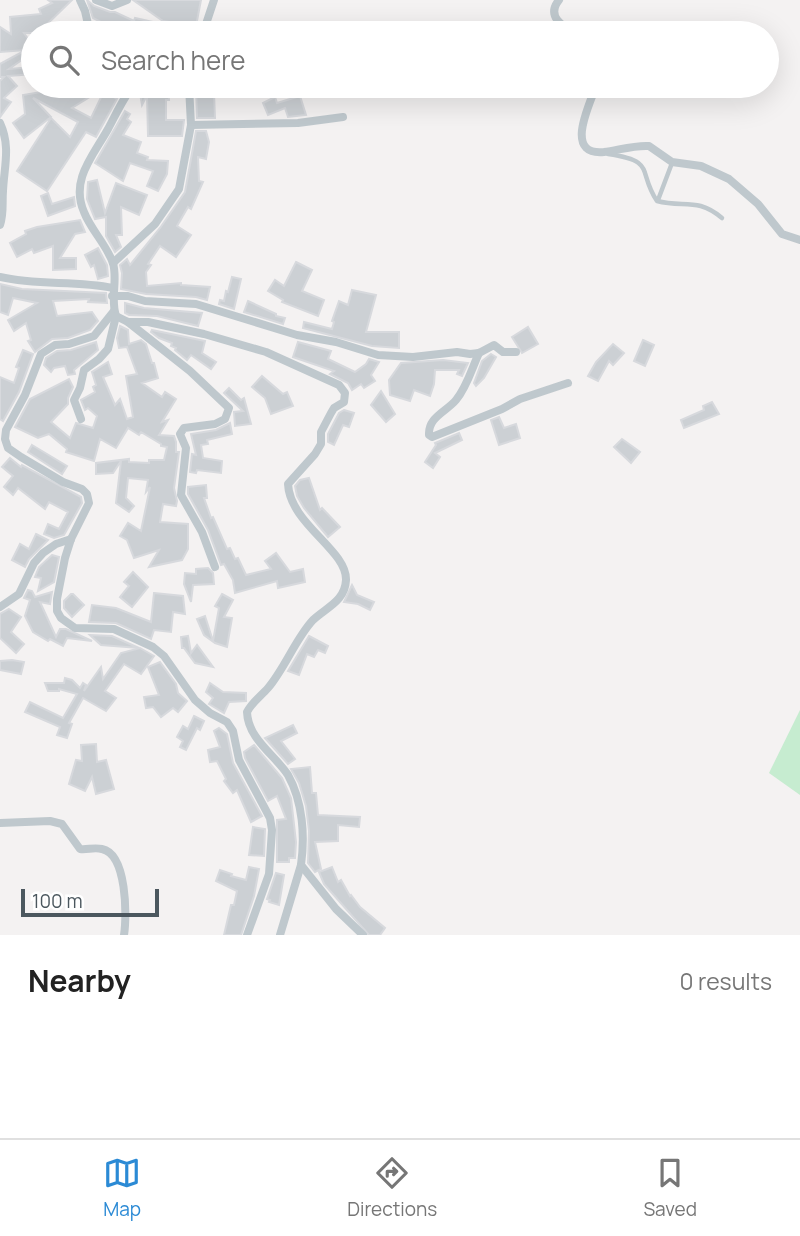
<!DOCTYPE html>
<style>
:root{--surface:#fff;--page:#f2f2f2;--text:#222;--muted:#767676;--line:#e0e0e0;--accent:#2b8ad5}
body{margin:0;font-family:Manrope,sans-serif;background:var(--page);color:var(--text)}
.scale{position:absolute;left:21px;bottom:18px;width:138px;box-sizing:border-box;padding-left:7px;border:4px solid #4b575e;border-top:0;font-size:19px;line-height:24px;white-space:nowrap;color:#4b575e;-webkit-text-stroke:5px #fff;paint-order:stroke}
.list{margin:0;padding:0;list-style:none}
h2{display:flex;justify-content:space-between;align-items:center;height:91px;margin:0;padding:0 28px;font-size:30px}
h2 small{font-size:23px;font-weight:400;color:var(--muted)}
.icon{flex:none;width:38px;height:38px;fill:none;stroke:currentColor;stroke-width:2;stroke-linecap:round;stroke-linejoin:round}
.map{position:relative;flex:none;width:800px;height:935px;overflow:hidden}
.search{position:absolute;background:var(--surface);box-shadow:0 7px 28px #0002;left:21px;right:21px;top:21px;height:77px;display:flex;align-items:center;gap:18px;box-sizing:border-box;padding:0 24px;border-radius:38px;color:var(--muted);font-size:26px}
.sheet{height:203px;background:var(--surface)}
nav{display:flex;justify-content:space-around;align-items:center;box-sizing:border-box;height:98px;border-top:2px solid var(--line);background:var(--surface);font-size:19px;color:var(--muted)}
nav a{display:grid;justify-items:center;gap:4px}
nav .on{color:var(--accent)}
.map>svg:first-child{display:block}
</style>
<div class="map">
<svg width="800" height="935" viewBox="0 0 800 935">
<rect width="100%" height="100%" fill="#f4f2f2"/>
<polygon fill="#c6ecd0" points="800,710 800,795 769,773"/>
<g fill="#ccd0d4" stroke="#d7d9dd" stroke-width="2" fill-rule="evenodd">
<polygon points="48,0 72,0 39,32 59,22 64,33 24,33 33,46 33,52 9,69 32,67 33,74 8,76 17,86 4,98 11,102 0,117 0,81 4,77 0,77 0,64 26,50 0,52 0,27 11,34 10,17 41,14 39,9 52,3"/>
<polygon points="87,0 94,6 110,12 115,12 134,21 135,18 153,22 151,33 124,29 122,33 93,18"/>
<polygon points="133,0 201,0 196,26 163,21"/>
<path d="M45,86H118V90L110,95L117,99L96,137L86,132L47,191L17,171L51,118L70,137L78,122L33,98L51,117L24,138L13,123L25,114L23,95L47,91ZM106,87L91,118L72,108Z"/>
<polygon points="134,86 168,86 169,100 166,100 166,120 184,120 182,136 148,136 147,95 142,105 140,93 135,94"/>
<polygon points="196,86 237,86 237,91 214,93 215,118 197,118"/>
<polygon points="300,96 306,115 288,117 285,108 268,115 263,103 275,97 277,103"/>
<polygon points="125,111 130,114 127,119 131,122 123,135 141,142 137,153 148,157 147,160 168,161 167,174 158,191 147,186 153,171 130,163 123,181 95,163"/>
<polygon points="196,131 206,131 209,142 206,159 198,157 199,181 203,182 191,209 188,207 177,226 191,235 176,257 160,246 148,264 151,265 146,272 147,286 181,283 181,285 210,287 207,300 196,297 146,294 121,289 122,273 120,265 127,259 130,265 160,228 185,192"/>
<polygon points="97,180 105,213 116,183 147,195 139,215 121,207 122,235 116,235 121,247 115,252 106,236 106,217 95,219 87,199 88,182"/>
<polygon points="48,193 52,204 74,197 75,206 48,216 41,196"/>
<polygon points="80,220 85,232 75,234 60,258 76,258 76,269 53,270 53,246 34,253 32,249 17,257 10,243 26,234 25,231 37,227"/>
<polygon points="98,248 107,265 108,276 98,279 94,265 91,267 85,255"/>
<polygon points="296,262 312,270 302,291 324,300 318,316 282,302 283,300 268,291 275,280 284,286"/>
<polygon points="232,277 241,279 234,309 219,304 220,300 224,301 226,291 228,292"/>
<polygon points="0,284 22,289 106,293 107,303 88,302 89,299 53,301 57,316 92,312 98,321 90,330 68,338 52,339 35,352 28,341 31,340 26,323 14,331 8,320 37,303 13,298 8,315 0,312"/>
<polygon points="352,290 376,295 366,332 399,332 399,348 372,346 303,328 304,322 332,329 334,322 332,321 339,301 348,305"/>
<polygon points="248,301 276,314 276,316 285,318 283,324 244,312"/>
<polygon points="125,303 144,308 202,313 198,326 157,316 129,315 125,313"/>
<polygon points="120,326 128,330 129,344 141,340 146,344 152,363 154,363 158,378 142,383 162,397 165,392 176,399 162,422 168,420 159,435 174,436 176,442 176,452 179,452 174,488 177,501 176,506 163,504 160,522 188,524 188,549 182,560 149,567 159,550 134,558 127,540 120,536 128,523 141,531 150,487 146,492 148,480 128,478 126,498 134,506 129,512 116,503 121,461 113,473 96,474 96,463 129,459 129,462 149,463 149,460 164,460 167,447 161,446 161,444 141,432 139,435 128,428 116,448 100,439 94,461 66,452 67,449 49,434 38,438 15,427 30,399 69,379 73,387 68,398 68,404 51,422 70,438 76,423 93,428 97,416 88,408 85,410 81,400 95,392 93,387 96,385 92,372 108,362 112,374 103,377 115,405 120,399 127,419 133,417 126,376 137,374 127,347 119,348 117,338"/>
<polygon points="528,327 538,344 522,353 512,337"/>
<polygon points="152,330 205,341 202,353 216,362 211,369 191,355 187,360 175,350 176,348 171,346 172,343 159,338 151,332"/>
<polygon points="643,340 654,345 645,366 634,361"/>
<polygon points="96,342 98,350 74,370 75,374 68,375 65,366 54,368 51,372 44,365 46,358 57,351 71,350"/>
<polygon points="298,342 331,351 328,359 355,372 366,364 369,359 379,362 371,375 375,381 364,388 361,384 352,390 348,383 330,374 334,371 293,357"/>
<polygon points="613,344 624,353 613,365 609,361 598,381 588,376 596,362"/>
<polygon points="23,350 33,354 19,392 3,421 0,419 0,377 14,383 19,368 16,367"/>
<polygon points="491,354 496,357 484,378 476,386 474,383 482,361"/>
<polygon points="443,360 468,363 462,376 457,374 459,370 435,370 434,384 430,396 414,390 410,401 390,395 389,380 401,363"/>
<polygon points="262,376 283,394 287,392 293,406 271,414 265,398 252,387"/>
<polygon points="229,388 241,400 244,398 251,424 235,426 234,412 243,411 224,393"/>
<polygon points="381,391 395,414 386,422 371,405"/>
<polygon points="712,402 719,414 684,428 681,420 704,410 703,406"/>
<polygon points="344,410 354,413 349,427 343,425 334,445 328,442 328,434 339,413"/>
<polygon points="499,417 504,428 516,424 520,438 499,445 491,420"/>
<polygon points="230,423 232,434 207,440 208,444 201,445 203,458 222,461 221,473 197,470 196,473 190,472 192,454 196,455 191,434 216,430"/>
<polygon points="459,433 462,440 435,453 440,457 433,468 425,462 436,445 435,443"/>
<polygon points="622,439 640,452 631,463 614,447"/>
<polygon points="32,445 67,466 62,474 28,452"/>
<polygon points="10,458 21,467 22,465 81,497 82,503 64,535 54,538 44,534 48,524 59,529 68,512 49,502 45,509 18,488 13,495 4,487 13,476 2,467"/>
<polygon points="309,478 320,510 322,508 340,527 328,537 304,508 297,496 295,486 300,480"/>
<polygon points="206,485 207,498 204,498 211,518 213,517 227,549 230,548 235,559 238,558 246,575 271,569 265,561 276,553 290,572 303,569 305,582 278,588 277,581 235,593 233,580 224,564 221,565 208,530 188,494 188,487"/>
<polygon points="36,534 48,540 29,559 25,567 12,560 20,544 29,549"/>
<polygon points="52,555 59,557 54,582 38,591 41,578 35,577 39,567"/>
<polygon points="208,568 213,573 214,584 193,585 191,602 184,584 185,573 196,574 196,569"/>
<polygon points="133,572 148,587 132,607 120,597 129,586 124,582"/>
<polygon points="352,585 357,595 374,602 370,610 358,604 344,602"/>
<polygon points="28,590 32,591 35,597 52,592 50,604 40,602 56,637 60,629 66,629 92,641 67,638 63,646 50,639 48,641 33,632 25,616 30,600 24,598"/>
<polygon points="154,593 183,596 185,614 173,612 171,632 154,630 151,639 116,623 89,622 92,605 116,608 151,622"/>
<polygon points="71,594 73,594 84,605 72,617 64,608 64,601"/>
<polygon points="222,594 233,600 224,617 232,618 227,647 215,643 204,635 197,619 205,616 213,641 219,608 215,606"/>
<polygon points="9,609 21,617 11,632 24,644 16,653 0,638 0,614"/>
<polygon points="90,635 112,636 139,648 101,645"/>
<polygon points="188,636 191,653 197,645 213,667 195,663 184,648 182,648 181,637"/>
<polygon points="309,636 328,646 325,653 318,650 314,657 307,654 299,675 288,671"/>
<polygon points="140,648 154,656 141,674 124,664 105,691 116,698 106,711 83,698 69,723 72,724 67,738 57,735 60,727 25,712 30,702 63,718 77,694 59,689 59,691 48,691 45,683 64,683 65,678 72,680 80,688 83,683 86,685 84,691 101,667 103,679 121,653"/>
<polygon points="12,660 24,662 21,674 0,670 0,661"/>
<polygon points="160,662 176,684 178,693 187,701 178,712 173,708 161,717 153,707 146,708 144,697 159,695 148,667"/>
<polygon points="210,683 223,692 246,693 246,701 229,702 224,713 209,704 213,698 206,692"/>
<polygon points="194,716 204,721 200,730 197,728 186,750 180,747 183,741 177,737 183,726 188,729"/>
<polygon points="293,725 297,733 281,741 295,759 288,764 265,738"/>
<polygon points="219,728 227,734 233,763 262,816 251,822 237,790 233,793 224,781 226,779 217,761 210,762 208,750 220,747 214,731"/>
<polygon points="96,744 97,762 106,760 114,789 96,794 92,777 85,791 69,784 76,760 82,761 81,745"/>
<polygon points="254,745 282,778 291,798 296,842 295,858 289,858 289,862 277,862 277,820 286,819 277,796 268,801 245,758 244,752"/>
<polygon points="310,767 312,793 316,793 318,815 360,817 359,827 338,825 338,841 315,842 321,869 315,872 308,863 309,831 306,806 299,783 291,769"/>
<polygon points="253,827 265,829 264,856 249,855"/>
<polygon points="249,867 259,869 254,896 241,935 224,935 231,905 234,905 237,891 216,881 220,870 232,874 231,876 246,880"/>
<polygon points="332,867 338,882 341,880 350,896 351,895 360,907 385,928 380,935 369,935 324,884 319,872"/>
<polygon points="276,873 284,875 279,905 269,902 270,900 267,899"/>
</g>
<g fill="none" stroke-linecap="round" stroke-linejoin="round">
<g stroke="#bfc8cd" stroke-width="4.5">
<path d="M608,154C657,161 637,171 657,201C684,208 697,197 722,218"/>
<polyline points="658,200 672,163"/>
</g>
<g stroke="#bfc8cd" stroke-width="8">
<polyline points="80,0 85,11 90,33"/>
<polyline points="96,0 112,6 127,0"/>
<path d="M559,0C546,16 562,26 575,33"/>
<polyline points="203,33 214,0"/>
<path d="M124,86L126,96C119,107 114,118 108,129C93,156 70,180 84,212C91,230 106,244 113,263C118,281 110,298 116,316L128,322H148L204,334L266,352L339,385L345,393L344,402L334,408L331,413L321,432V444L315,454L288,484C290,524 347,550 346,580C345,601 327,607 313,620C296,638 285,668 268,688C261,696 252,702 247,712C248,739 275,755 288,775C303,802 305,836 301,865L336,909L363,935"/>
<path d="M596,86C590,104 563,156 604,152C619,150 634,145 649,146L672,162L701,166L729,179L758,204L782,234L800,240"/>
<path d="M0,123C11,147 4,167 3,191C2,203 4,213 0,225"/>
<polyline points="191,125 298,123 343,117"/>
<polyline points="113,263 155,224 179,189 191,125 189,86"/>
<path d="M0,277C37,286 76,280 113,288"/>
<polyline points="112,296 128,296 145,301 196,304 297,335 336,342 378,355 413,357 457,352 470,354 479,353 494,345 503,352 516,352"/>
<polyline points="114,311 94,336 69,344 55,345 41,354 25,395 6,430 5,439 8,448 21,457 63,482 82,489 87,494 89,503 71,539 65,558 57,599 57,611 61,618 75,628 114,629 153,647 164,656 195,700 210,713 227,722 233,731 239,760 270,818 272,830 269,874 247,935"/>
<polyline points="128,322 190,371 229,408 225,419 215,424 184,428 180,434 186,448 181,495 202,532 215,567"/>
<path d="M479,353C472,368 467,387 456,400C446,412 428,417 429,435L432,437L502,409L520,399L568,383"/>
<polyline points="81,419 74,400 80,388 84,370 99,359 108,349 116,316"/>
<polyline points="0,607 19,594 34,563 43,553 56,544 71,539"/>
<path d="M0,823L50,821L62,824L80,849C87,850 94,847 102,849C127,854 127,916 124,935"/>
<polyline points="280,935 301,865"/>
</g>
</g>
</svg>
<div class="scale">100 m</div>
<div class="search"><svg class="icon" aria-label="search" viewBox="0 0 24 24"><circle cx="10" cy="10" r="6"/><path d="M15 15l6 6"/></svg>Search here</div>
</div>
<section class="sheet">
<h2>Nearby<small>0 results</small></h2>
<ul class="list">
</ul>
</section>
<nav>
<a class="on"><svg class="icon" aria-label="map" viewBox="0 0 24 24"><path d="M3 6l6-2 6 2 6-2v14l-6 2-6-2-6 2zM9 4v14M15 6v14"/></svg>Map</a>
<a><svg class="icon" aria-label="directions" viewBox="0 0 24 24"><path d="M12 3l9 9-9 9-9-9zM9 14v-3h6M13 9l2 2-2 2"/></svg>Directions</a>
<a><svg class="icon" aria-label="saved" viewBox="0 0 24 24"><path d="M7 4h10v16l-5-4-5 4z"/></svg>Saved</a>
</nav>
